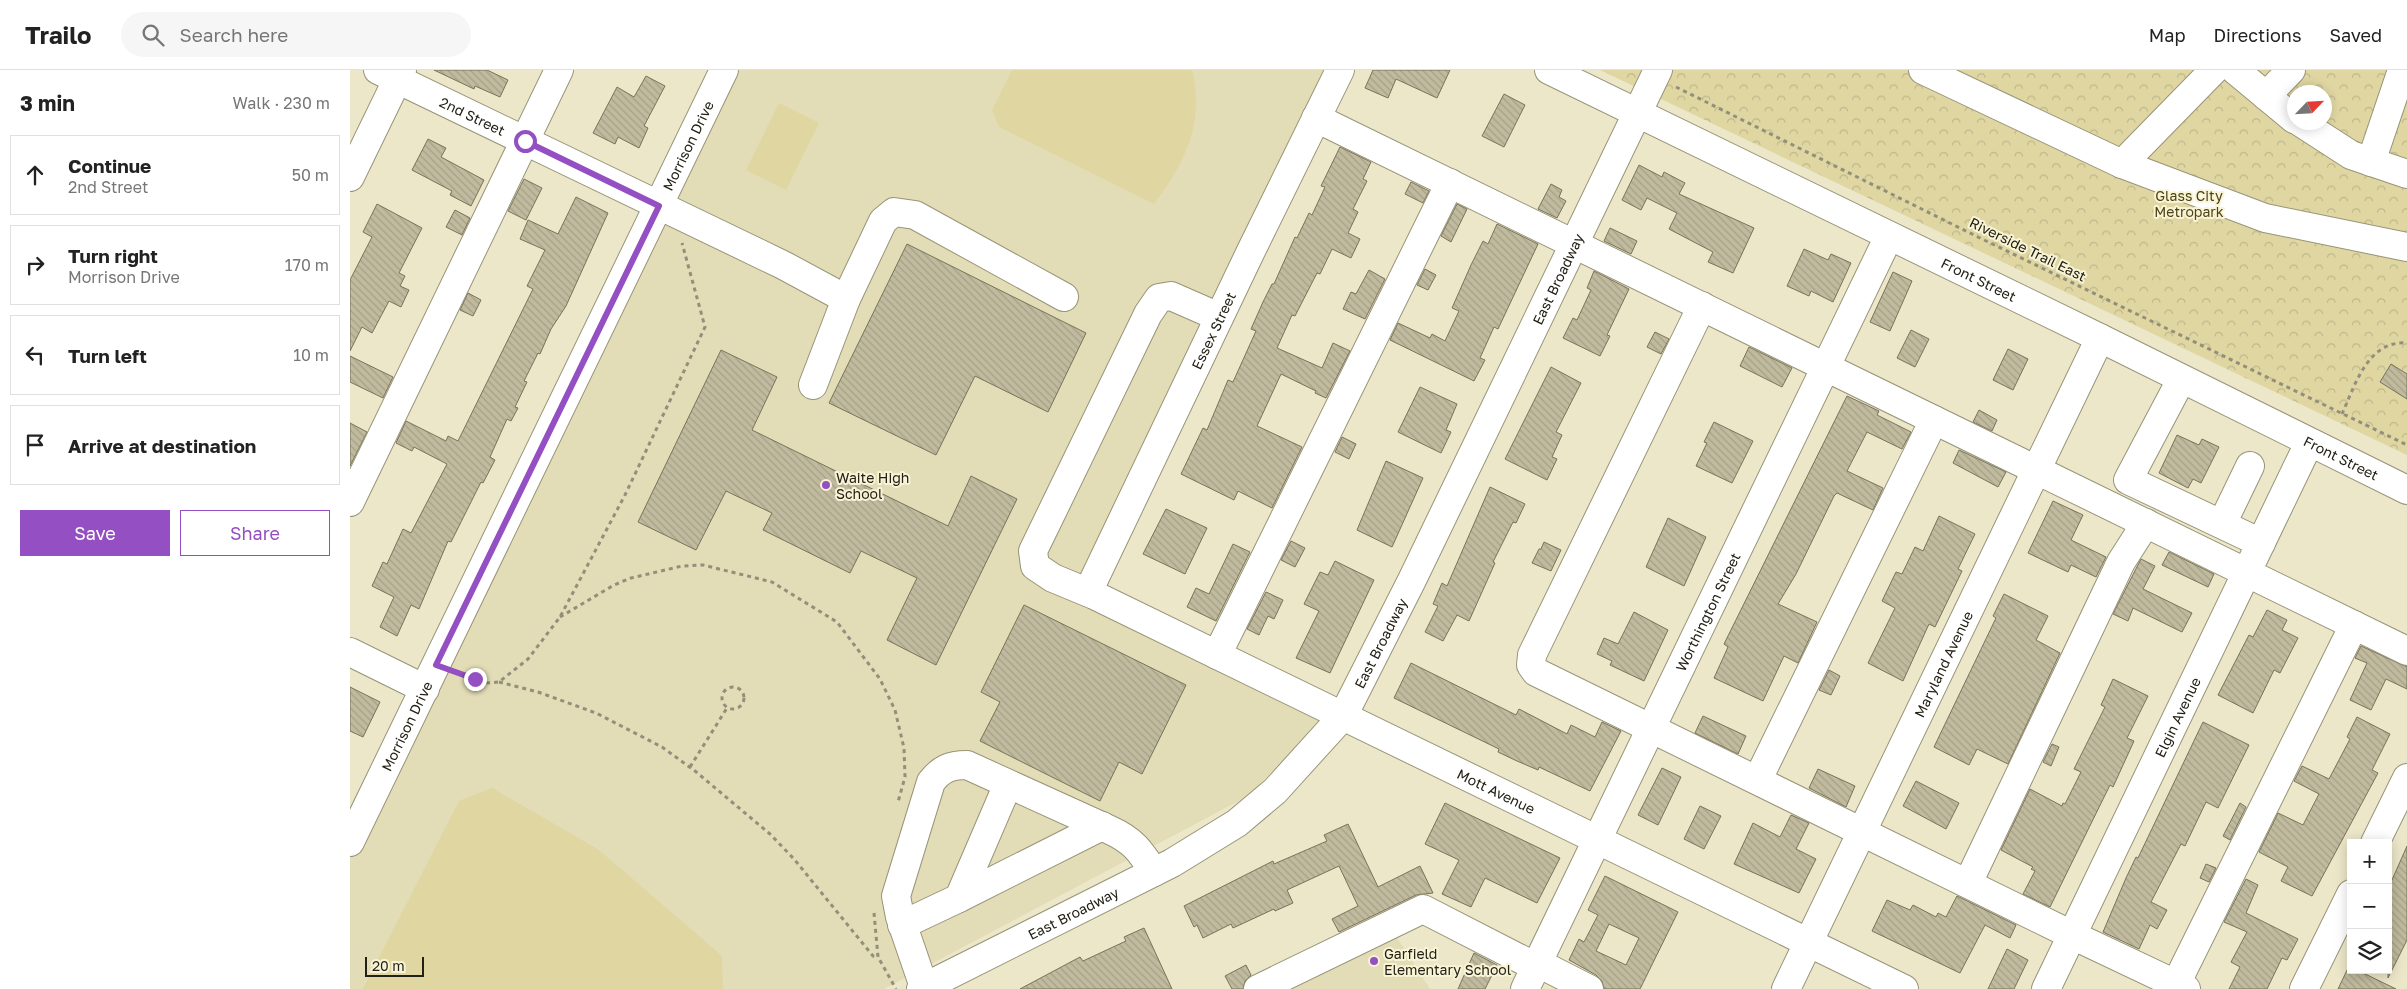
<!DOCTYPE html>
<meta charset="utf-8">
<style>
:root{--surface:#fff;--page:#f6f6f6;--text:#222;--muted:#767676;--line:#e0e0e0;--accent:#944fc2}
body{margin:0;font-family:"Golos Text",sans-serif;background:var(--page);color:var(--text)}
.controls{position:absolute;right:15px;bottom:15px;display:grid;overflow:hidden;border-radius:0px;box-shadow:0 2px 12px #0003}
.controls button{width:45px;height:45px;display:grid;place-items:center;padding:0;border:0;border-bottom:1px solid var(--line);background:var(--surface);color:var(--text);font:25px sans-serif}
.compass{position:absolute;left:1937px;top:15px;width:45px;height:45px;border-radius:50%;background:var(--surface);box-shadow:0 2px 12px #0003;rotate:65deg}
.scale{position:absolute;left:15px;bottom:12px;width:59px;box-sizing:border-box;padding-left:5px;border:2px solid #232116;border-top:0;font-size:14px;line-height:18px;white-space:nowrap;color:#232116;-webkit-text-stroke:4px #f9f4d6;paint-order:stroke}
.stop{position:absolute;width:15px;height:15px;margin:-11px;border:4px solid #944fc2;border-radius:50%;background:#fff}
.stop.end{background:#944fc2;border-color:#fff;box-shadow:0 1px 5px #0008}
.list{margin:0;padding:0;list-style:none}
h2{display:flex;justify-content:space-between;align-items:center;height:65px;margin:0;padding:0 20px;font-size:21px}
h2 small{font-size:16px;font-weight:400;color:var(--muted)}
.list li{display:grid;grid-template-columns:32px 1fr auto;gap:15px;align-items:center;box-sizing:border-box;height:80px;margin:0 10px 10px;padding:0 10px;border:1px solid var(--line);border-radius:0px}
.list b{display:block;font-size:19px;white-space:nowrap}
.list p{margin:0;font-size:16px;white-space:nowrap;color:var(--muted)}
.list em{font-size:16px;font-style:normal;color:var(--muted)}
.actions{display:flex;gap:10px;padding:15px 20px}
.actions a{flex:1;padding:11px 0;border:1px solid var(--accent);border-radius:0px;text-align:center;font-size:18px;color:var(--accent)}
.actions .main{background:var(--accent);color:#fff}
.icon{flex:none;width:28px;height:28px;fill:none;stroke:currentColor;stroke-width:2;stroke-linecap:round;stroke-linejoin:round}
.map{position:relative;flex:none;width:2057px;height:919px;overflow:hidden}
header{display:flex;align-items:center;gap:30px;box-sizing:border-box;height:70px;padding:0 25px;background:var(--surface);border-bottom:1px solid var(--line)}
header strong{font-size:24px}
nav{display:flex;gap:28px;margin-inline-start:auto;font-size:18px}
.search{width:350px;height:45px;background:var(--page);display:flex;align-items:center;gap:12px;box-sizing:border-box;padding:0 18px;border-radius:28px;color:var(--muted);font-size:19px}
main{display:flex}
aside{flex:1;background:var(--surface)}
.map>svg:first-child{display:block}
</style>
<header>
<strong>Trailo</strong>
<div class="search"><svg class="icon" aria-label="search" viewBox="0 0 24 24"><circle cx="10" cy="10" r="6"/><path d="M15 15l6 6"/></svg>Search here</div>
<nav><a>Map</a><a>Directions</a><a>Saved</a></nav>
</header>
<main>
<aside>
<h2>3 min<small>Walk · 230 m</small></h2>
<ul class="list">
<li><svg class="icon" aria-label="ahead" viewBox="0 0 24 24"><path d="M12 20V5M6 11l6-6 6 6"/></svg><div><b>Continue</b><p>2nd Street</p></div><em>50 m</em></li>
<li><svg class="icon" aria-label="right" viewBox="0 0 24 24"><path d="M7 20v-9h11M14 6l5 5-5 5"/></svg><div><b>Turn right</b><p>Morrison Drive</p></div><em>170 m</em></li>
<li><svg class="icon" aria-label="left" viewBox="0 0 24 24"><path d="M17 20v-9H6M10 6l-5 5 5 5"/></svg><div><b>Turn left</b></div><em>10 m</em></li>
<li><svg class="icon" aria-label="arrive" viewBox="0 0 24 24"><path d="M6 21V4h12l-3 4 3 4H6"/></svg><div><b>Arrive at destination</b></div></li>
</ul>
<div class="actions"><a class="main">Save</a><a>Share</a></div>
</aside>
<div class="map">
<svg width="2057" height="919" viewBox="0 0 2057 919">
<defs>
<pattern id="forest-crowns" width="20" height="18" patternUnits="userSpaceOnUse" patternTransform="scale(1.25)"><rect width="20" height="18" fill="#dfd6a2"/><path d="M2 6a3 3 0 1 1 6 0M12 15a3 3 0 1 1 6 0" fill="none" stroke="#bfb78b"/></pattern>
<pattern id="building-back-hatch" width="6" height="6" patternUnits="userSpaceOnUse" patternTransform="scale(1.25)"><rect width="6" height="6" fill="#c0bb9e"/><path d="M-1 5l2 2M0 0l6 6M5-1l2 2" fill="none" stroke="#a5a087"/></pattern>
</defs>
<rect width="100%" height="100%" fill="#ece7c9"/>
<g fill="#e2dcb7">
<polygon points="381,0 976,0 725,526 972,650 898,726 534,919 0,919 0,772"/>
<polygon points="1044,863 1080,919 929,919"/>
</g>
<path fill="url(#forest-crowns)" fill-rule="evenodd" d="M1250,0H2057V385ZM1944,22H1974V52H1944Z"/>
<g fill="#dfd6a2">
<path d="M662,0H842C855,53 835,92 804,134L649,57L642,40Z"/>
<polygon points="429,33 469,53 436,120 396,100"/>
<polygon points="142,718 249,780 372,886 373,919 13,919 109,731"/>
</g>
<g fill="url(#building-back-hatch)" stroke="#787359" fill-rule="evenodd">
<polygon points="84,0 137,0 158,10 150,27 125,16 124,19"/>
<polygon points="1023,0 1100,0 1087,28 1046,9 1038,28 1015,18"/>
<polygon points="296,6 315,16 294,56 298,58 289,78 268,67 265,74 243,63 267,17 284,27"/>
<polygon points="1154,24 1175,35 1154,77 1132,66"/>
<polygon points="78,69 96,78 91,87 134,110 121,136 100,125 102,121 62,100"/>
<polygon points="990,77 1021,92 1013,109 1017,111 1003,139 1008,142 998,163 1010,169 1001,188 982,179 970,204 967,203 945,246 942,245 927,278 972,298 983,273 1000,281 976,328 965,323 966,321 931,304 907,356 952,377 922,438 888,421 884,430 831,404 853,358 857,360 878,310 883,312 906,261 901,259 913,232 922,214 924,214 945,167 947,168 959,143 962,145 975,117 971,116"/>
<polygon points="1289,95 1312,107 1314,102 1335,113 1329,124 1404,158 1383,203 1358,192 1363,182 1319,159 1327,143 1297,128 1291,140 1272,130"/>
<polygon points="174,109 192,118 176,150 158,141"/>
<polygon points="1061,112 1079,121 1073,133 1055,124"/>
<polygon points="1201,114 1212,120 1209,127 1216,131 1207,148 1188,139"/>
<polygon points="226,127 258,143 216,236 201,259 190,284 188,283 174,311 177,312 165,337 168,338 161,351 157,349 140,387 145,390 133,413 131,412 101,472 98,471 69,539 61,535 47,566 30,557 44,527 22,516 33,492 37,494 53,459 61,463 97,394 64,377 62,381 46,373 56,351 96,371 98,366 108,371 183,219 177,216 195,180 170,169 178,150 208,164"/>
<polygon points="27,134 72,158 49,203 55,206 50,216 59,220 51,237 39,231 22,263 12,257 0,281 0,210 22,167 13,162"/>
<polygon points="1107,134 1117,139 1101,172 1091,166"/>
<polygon points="105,140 120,148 112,165 96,157"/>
<polygon points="1147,154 1188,174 1148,259 1144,257 1130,288 1135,290 1124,311 1040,270 1048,253 1080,268 1082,264 1095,271 1109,241 1102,238 1121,195 1133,171 1138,174"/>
<polygon points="1260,158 1287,171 1281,184 1254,171"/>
<polygon points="557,174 736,263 698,342 625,306 586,385 479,333"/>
<polygon points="1454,179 1478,190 1481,184 1501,193 1483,232 1461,221 1459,226 1437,216"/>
<polygon points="1075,199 1086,205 1078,220 1067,215"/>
<polygon points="1019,200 1035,209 1015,249 993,239 1001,222 1006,224"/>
<polygon points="1244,201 1279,219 1257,265 1260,266 1250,286 1213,268 1223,248 1227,250 1241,220 1237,218"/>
<polygon points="1543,202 1562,211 1540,261 1520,252"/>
<polygon points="118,223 131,230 123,246 110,240"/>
<polygon points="1561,260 1579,269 1565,297 1547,288"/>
<polygon points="1305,262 1319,269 1311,284 1297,277"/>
<polygon points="1399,277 1442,298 1432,317 1390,296"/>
<polygon points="1658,279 1678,289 1663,320 1643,310"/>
<polygon points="371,280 427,307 402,360 598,456 621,406 667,429 586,595 537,570 567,508 511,481 500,503 413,460 422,443 376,421 346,480 288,452"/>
<polygon points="0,286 43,307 33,328 0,312"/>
<polygon points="2041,294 2057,304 2057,329 2030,312"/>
<polygon points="1201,297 1231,313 1206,362 1212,365 1202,387 1207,389 1197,410 1155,389"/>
<polygon points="1070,317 1107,334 1096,360 1101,362 1091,383 1048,362"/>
<polygon points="1497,326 1529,341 1527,345 1561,362 1552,379 1517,362 1497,401 1533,418 1523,440 1487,423 1484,426 1446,504 1428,534 1467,552 1448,593 1434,586 1413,631 1364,608 1378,577 1374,574"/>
<polygon points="1629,340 1647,350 1642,361 1623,352"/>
<polygon points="1364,352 1403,371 1382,413 1346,396 1357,373 1354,372"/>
<polygon points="0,353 17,362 0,396"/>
<polygon points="1827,365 1849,375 1852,369 1869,377 1851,413 1843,409 1838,418 1809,403"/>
<polygon points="992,367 1006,374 999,389 985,382"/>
<polygon points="1609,380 1656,402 1648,417 1603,393"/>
<polygon points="1036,391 1073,408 1042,477 1007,460"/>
<polygon points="1140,417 1175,434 1166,453 1163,452 1143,492 1145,493 1119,551 1107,545 1093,571 1075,562 1088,536 1083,534 1092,513 1097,516"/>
<polygon points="1703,431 1733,445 1721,470 1756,487 1746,507 1721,495 1718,502 1678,483"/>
<polygon points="816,439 857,458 835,504 793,484"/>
<polygon points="1589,446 1625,464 1608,499 1612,501 1585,557 1579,554 1553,611 1518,593 1545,538 1532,531 1546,502 1552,504 1565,477 1573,481"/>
<polygon points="1318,448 1356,467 1334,516 1296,497"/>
<polygon points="941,471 955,478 945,497 931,490"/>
<polygon points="1194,472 1211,480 1201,501 1182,493 1189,479 1191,479"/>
<polygon points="883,474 900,482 866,551 837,537 846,518 859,524"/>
<polygon points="1819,482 1864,504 1858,517 1812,495"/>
<polygon points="1791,489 1805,496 1793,519 1842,543 1832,562 1783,538 1778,551 1763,544"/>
<polygon points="985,491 1024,510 980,603 946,588 969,541 954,534 970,502 978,505"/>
<polygon points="916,522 933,530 924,549 918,546 909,565 897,559"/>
<polygon points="1654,524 1698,546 1686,570 1710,583 1658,694 1627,679 1619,695 1584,677 1646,548 1643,546"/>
<polygon points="674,535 836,615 792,704 769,692 750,731 630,671 650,632 631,622"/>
<polygon points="1917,540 1937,550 1932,560 1948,568 1930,603 1924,600 1903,643 1868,625 1899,565 1903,567"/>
<polygon points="1284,542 1318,560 1294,611 1260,595 1262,591 1247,584 1254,568 1268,574"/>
<polygon points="2011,576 2057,597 2057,619 2036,609 2021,640 2000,630 2017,593 2005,588"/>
<polygon points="1061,593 1166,645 1169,639 1217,664 1221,655 1245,667 1252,652 1271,661 1240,721 1189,697 1188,700 1167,691 1148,682 1149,679 1044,628"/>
<polygon points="1479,600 1490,606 1481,625 1469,620"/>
<polygon points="1763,609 1798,626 1777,668 1784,671 1763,717 1760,715 1700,837 1673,824 1685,801 1681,799 1683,797 1651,780 1680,719 1712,736 1713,733 1715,734 1731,702 1724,699 1755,637 1751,635"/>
<polygon points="0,617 30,632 13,667 0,661"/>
<polygon points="1353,646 1396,666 1388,684 1345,663"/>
<polygon points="2007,647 2040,664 2022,700 2028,703 1962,826 1931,811 1938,797 1909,782 1928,743 1953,755 1969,724 1944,711 1952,696 1979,709 2000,669 1997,667"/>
<polygon points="1853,652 1899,675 1868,738 1856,732 1835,776 1831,774 1801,832 1817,840 1807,859 1800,855 1789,879 1753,862 1776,808 1786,787 1788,788"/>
<polygon points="1702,674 1709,677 1701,696 1693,692"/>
<polygon points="1312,698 1331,707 1308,755 1288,745"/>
<polygon points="1468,699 1505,716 1496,737 1459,718"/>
<polygon points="1566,711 1609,733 1596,759 1553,736"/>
<polygon points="1095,733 1210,788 1187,833 1135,808 1121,837 1092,824 1109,790 1075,774"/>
<polygon points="1890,733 1896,737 1880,770 1873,766"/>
<polygon points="1350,736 1371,746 1354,779 1334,769"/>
<polygon points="1441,745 1459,753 1446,779 1466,789 1449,823 1384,794 1403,753 1430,767"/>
<polygon points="998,754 1028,817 1070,796 1083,823 1066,825 989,862 982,849 1008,836 989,796 937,820 943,833 925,841 924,839 883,858 881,854 853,868 847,855 844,857 834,836 923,791 924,794 977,771 974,765"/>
<polygon points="2057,776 2057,870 2038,908 2038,819"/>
<polygon points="1856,794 1866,798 1859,812 1850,808"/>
<path d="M1255,806L1328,842L1290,919H1254L1252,911L1246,905L1219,890L1229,869L1234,872L1248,845L1238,840ZM1259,854L1289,868L1276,895L1246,881Z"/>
<polygon points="1896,809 1908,815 1896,843 1948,869 1937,890 1932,888 1917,919 1879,919 1890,897 1881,892 1897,862 1874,852"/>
<polygon points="1607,826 1666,855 1660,868 1635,855 1610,903 1522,861 1537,830 1560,840 1563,835 1586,847 1588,843 1596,847"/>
<polygon points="794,858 822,919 670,919 730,887 733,891 776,871 774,867"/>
<polygon points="1657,879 1678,890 1664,919 1638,919"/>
<polygon points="1124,883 1147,895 1135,919 1108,919"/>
<polygon points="896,895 901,905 895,911 893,919 882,919 875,906"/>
<polygon points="1999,896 2001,900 2007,900 2046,919 1988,919"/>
</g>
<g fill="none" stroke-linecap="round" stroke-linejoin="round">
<g stroke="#989478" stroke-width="30">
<g id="minor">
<path id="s1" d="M28,0L433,195L496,229L533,151L544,142L565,145L714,227"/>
<polyline points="1573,0 1772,94 1915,148 2057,177"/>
<polyline points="1885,0 1944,49"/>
<polyline points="1916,26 1941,0"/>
<polyline points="966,48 2057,581"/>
<polyline points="1950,52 2001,85 2057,104"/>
<polyline points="2021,92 2052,0"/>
<polyline points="1772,94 1864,0"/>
<polyline points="0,107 52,0"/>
<polyline points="1352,236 1182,585 1181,595 1186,602 1722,865 1836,919"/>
<path id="s2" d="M869,247L821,226L809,228L798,244L683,481L685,496L703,508L744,525L1554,919"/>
<polyline points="1831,310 1778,410 1911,473"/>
<polyline points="463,315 496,229"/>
<polyline points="0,432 209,0"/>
<polyline points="1872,454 1900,396"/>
<path id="s3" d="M738,522L900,183L990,0"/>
<polyline points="0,582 75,619"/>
<polyline points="867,585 1100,113"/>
<polyline points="1408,709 1584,350"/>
<path id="s4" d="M0,772L374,0"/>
<polyline points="2025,773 2057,708"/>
<polyline points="1618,813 1771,492 1796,453"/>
<polyline points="609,828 752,756"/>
<polyline points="552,855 609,828 658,714"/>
<polyline points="1188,893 1239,919"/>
<polyline points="1826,914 2004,555"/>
<path d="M574,917L550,847L546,826L581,712C591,699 600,695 617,695L760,760C784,771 790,781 804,802"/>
<path id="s5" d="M571,919L822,793L887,753L925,721L993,646L1062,510L1308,0"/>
<polyline points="908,919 1073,839 1186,897"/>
<path id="s6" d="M1175,919L1539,166"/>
<path id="s7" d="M1436,919L1750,268"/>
<path id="s8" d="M1696,919L1959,373"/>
<polyline points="1954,919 2001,824"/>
</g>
</g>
<g stroke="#989478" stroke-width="30">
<g id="major">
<path id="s9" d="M1199,0L1750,268L2057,420"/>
</g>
</g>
<g stroke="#938f7a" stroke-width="3" stroke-dasharray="4 4" stroke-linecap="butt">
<polyline points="1326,17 1630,168 2057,375"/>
<path d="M1992,344C2005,315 2018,270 2057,273"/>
<polyline points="210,547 264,515 281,508 332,496 353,495 422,512 487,552 530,609 545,640 554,678 555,707 548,732"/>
<polyline points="106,602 136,613 149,612 178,589 210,547 275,425 355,257 332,173"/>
<polyline points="149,612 188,622 246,643 312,677 345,701 420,764 444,789 523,886 527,887"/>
<circle cx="383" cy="628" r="11"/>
<polyline points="340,697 377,638"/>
<polyline points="524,843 528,887 546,919"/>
</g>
<use href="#minor" stroke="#fff" stroke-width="28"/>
<use href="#major" stroke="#fff" stroke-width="28"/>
</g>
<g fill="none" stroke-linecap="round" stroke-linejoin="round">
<polyline stroke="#944fc2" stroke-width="6" points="125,609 86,595 309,136 175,71"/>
</g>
<g fill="#944fc2" stroke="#f9f4d6" stroke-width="2">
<circle cx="476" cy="415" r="5"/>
<circle cx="1024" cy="891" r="5"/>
</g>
<g text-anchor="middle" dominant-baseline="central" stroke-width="4" stroke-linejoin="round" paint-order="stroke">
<g font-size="14" fill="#232116" stroke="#f9f4d6">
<text stroke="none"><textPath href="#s1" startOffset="105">2nd Street</textPath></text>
<text stroke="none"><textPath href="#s4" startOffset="774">Morrison Drive</textPath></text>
<text transform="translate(1678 179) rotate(26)">Riverside Trail East</text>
<text stroke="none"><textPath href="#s5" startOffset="995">East Broadway</textPath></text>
<text stroke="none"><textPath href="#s9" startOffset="478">Front Street</textPath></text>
<text stroke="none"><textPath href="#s3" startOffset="290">Essex Street</textPath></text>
<text stroke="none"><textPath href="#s9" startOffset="882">Front Street</textPath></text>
<text stroke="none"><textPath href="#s6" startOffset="419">Worthington Street</textPath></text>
<text stroke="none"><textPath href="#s5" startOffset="590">East Broadway</textPath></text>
<text stroke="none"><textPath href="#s7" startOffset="361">Maryland Avenue</textPath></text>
<text stroke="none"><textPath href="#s8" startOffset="302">Elgin Avenue</textPath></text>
<text stroke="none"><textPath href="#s4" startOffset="129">Morrison Drive</textPath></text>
<text stroke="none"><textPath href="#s2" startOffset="876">Mott Avenue</textPath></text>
<text stroke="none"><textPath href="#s5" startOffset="170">East Broadway</textPath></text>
</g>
<g font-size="14" fill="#4c4416" stroke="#f9f4d6">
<text x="1839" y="125">Glass City<tspan x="1839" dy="16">Metropark</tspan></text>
</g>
<g font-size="14" fill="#232116" stroke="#f9f4d6" text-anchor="start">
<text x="486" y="407">Waite High<tspan x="486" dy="16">School</tspan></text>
<text x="1034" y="883">Garfield<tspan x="1034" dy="16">Elementary School</tspan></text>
</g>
</g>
</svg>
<div class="controls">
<button>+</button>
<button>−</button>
<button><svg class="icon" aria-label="layers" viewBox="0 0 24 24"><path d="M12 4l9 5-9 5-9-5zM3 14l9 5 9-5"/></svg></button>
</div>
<svg class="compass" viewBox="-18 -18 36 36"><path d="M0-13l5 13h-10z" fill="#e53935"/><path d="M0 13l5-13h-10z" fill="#767676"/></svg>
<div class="scale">20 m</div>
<div class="stop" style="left:175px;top:71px"></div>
<div class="stop end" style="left:125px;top:609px"></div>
</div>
</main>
